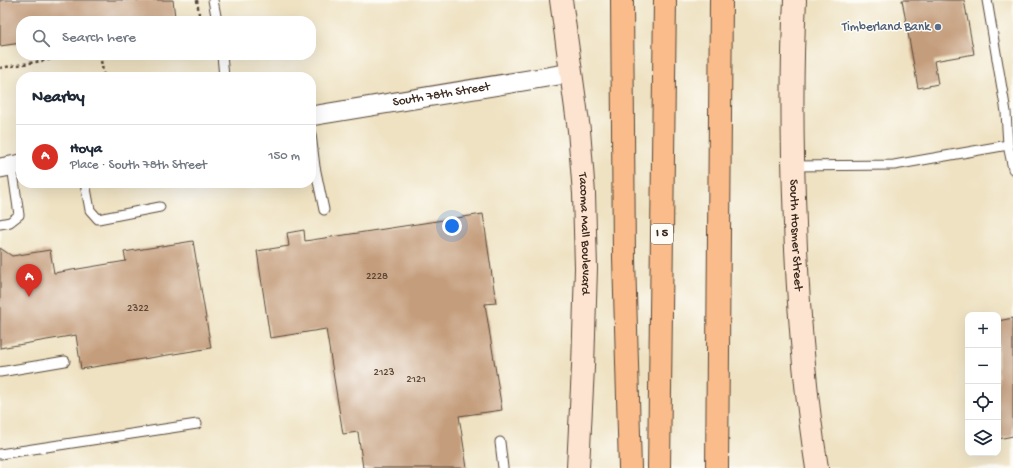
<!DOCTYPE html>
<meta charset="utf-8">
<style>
:root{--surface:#fff;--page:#f6f6f7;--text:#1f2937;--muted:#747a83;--line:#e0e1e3;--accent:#d93025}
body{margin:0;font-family:"Gochi Hand",sans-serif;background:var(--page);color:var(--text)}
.controls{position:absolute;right:12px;bottom:12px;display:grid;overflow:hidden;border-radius:8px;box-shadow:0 4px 16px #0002}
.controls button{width:36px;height:36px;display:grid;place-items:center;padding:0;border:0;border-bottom:1px solid var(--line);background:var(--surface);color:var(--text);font:20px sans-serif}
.you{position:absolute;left:452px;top:226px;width:14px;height:14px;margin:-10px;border:3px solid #fff;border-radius:50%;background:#1a73e8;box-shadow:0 0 0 6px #1a73e833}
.badge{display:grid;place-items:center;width:26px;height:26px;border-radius:50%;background:var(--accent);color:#fff;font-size:13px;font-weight:700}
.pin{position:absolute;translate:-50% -33px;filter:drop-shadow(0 1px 2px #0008)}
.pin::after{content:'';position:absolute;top:21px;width:14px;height:12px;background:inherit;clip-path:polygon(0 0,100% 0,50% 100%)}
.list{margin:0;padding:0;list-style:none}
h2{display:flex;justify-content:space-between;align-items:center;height:52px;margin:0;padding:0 16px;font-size:17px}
h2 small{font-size:13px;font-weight:400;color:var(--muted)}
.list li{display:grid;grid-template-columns:26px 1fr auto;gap:12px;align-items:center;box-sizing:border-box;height:64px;padding:0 16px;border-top:1px solid var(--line)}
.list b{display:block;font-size:15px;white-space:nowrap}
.list p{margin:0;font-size:13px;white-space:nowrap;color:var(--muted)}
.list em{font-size:13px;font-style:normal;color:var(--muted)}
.icon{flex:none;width:22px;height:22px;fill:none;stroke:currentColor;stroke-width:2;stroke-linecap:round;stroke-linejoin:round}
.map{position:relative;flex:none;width:1013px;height:468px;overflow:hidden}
.search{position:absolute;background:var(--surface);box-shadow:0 4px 16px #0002;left:16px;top:16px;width:300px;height:44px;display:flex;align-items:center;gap:10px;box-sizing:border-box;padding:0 14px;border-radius:16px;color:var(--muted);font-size:15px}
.panel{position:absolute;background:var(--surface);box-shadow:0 4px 16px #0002;left:16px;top:72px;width:300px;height:116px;border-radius:16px}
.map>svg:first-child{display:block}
</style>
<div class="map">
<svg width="1013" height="468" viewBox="0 0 1013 468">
<rect width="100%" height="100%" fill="#fdfcf7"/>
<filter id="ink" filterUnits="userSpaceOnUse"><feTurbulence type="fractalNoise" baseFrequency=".025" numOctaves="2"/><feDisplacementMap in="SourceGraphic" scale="8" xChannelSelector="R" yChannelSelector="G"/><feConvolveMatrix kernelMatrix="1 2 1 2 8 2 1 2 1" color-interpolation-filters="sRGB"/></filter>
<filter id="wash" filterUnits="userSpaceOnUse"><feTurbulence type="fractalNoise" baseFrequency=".012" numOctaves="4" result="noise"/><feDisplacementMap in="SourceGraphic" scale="16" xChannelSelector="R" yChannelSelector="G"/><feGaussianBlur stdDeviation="0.9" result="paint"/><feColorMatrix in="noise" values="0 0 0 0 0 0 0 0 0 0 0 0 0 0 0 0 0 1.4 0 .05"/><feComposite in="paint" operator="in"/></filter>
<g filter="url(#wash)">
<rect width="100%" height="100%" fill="#efe2c2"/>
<g id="blocks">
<g fill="#c49d7b">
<polygon points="0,0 173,0 175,17 152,21 21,21 21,43 0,46"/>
<polygon points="902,0 964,0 974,54 934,61 938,84 918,88"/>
<polygon points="483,214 496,303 485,304 502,410 459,416 467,468 363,468 358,432 343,434 326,329 270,338 257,251 289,246 287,233 304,230 305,241"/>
<polygon points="193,241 211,348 81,369 76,335 0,348 0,248 12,256 50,250 54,273 126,261 124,252"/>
<polygon points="1013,318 1013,436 998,439 998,321"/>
</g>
</g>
</g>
<g filter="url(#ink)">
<use href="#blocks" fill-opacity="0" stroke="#564637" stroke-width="1"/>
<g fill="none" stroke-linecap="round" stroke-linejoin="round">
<g stroke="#564637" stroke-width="11">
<g id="lane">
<polyline points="213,0 217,21"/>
<polyline points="987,0 1006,112 1008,145 1013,169"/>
<polyline points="222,55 224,77"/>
<polyline points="311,134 315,167 324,210"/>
<polyline points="793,166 894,165 1008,145"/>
<polyline points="85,183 90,210 98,219 160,207"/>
<polyline points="0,224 10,222 19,215 12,166"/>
<polyline points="0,372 65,361"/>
<polyline points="500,442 503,468"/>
<polyline points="0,454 197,424"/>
</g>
</g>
<g stroke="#564637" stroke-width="21">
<g id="street">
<path id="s1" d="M311,116L571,73"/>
<polyline points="0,168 21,164"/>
</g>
</g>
<g stroke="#564637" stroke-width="24">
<g id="secondary">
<path id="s2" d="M561,0L579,130L584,194L586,268L583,367L578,468"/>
<path id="s3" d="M795,0C791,75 792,149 795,224C798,306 804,387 817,468"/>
</g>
</g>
<g stroke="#564637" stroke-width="24">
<g id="highway">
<polyline points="622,0 624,258 630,468"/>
<polyline points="659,468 665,0"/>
<polyline points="717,468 721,0"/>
</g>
</g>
<g stroke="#564637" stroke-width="2.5" stroke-dasharray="3 3" stroke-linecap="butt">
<polyline points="197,0 200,21"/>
<polyline points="100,55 104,77"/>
<polyline points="0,68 76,55"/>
</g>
<use href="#lane" stroke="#fff" stroke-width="9"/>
<use href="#street" stroke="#fff" stroke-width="19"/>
<use href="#secondary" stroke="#fde4d0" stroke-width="22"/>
<use href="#highway" stroke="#f9bc8a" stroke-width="22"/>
</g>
</g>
<circle fill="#5c6f8a" stroke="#fdfcf7" stroke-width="1.5" cx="938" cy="27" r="4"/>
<g text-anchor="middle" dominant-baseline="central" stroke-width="3" stroke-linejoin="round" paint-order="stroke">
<g font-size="11" fill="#5d4735">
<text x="377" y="277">2228</text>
<text x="138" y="309">2322</text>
<text x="384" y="373">2123</text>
<text x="416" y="380">2121</text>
</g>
<rect fill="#fdfcf7" stroke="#75695f" stroke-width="1" x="651" y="224" width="22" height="20" rx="3"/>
<g font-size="12" font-weight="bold" fill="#3b2a1e">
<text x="662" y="234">I 5</text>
</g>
<g font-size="13" fill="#4e5e75" stroke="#fdfcf7" text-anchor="end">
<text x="930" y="27">Timberland Bank</text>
</g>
<g font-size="13" fill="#3b2a1e" stroke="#fdfcf7">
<text stroke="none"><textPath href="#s1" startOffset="132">South 78th Street</textPath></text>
<text stroke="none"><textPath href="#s2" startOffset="235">Tacoma Mall Boulevard</textPath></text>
<text stroke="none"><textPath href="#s3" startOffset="235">South Hosmer Street</textPath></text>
</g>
</g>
</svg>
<div class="controls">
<button>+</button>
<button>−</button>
<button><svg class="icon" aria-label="locate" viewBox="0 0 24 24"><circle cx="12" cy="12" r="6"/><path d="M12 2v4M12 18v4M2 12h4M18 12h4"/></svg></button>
<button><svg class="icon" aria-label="layers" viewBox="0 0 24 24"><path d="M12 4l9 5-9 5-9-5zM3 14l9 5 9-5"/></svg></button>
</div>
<div class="you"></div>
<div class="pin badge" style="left:29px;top:297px">A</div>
<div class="search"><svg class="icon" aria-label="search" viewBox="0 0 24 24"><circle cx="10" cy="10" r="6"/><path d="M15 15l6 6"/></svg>Search here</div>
<section class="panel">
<h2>Nearby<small></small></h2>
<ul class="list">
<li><span class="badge">A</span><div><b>Hoya</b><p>Place · South 78th Street</p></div><em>150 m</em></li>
</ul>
</section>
</div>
